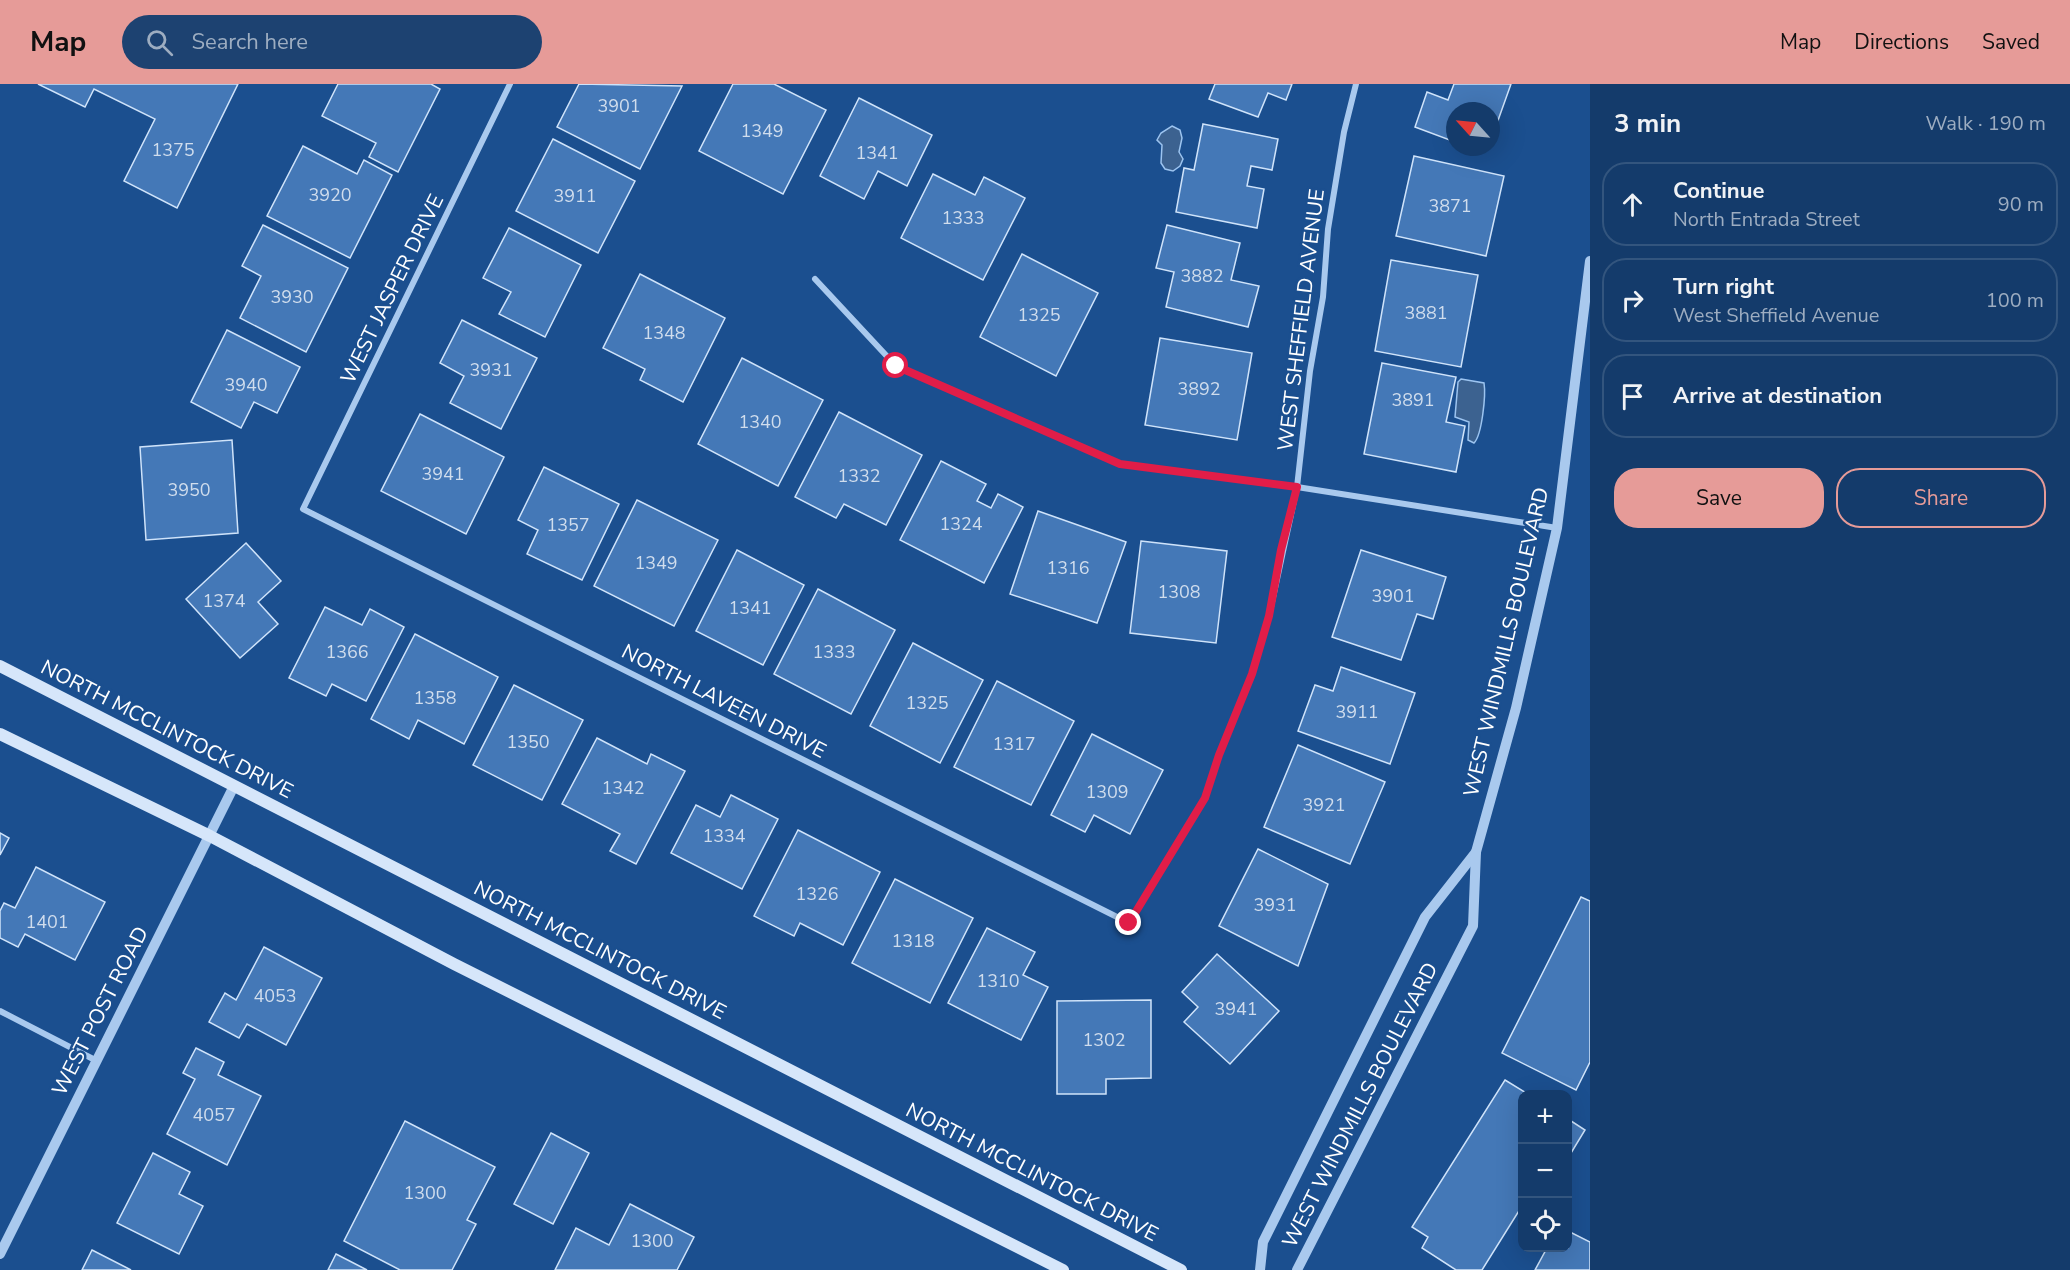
<!DOCTYPE html>
<meta charset="utf-8">
<style>
:root{--surface:#143b6b;--page:#1d4271;--text:#f1f3f6;--muted:#9dadc1;--line:#33557e;--accent:#e69b98}
body{margin:0;font-family:"Nunito Sans",sans-serif;background:var(--page);color:var(--text)}
.controls{position:absolute;right:18px;bottom:18px;display:grid;overflow:hidden;border-radius:12px;box-shadow:0 6px 24px #0002}
.controls button{width:54px;height:54px;display:grid;place-items:center;padding:0;border:0;border-bottom:2px solid var(--line);background:var(--surface);color:var(--text);font:30px sans-serif}
.compass{position:absolute;left:1446px;top:18px;width:54px;height:54px;border-radius:50%;background:var(--surface);box-shadow:0 6px 24px #0002;rotate:297deg}
.stop{position:absolute;width:18px;height:18px;margin:-14px;border:4px solid #e11d48;border-radius:50%;background:#fff}
.stop.end{background:#e11d48;border-color:#fff;box-shadow:0 2px 6px #0008}
.list{margin:0;padding:0;list-style:none}
h2{display:flex;justify-content:space-between;align-items:center;height:78px;margin:0;padding:0 24px;font-size:26px}
h2 small{font-size:20px;font-weight:400;color:var(--muted)}
.list li{display:grid;grid-template-columns:39px 1fr auto;gap:18px;align-items:center;box-sizing:border-box;height:84px;margin:0 12px 12px;padding:0 12px;border:2px solid var(--line);border-radius:24px}
.list b{display:block;font-size:22px;white-space:nowrap}
.list p{margin:0;font-size:20px;white-space:nowrap;color:var(--muted)}
.list em{font-size:20px;font-style:normal;color:var(--muted)}
.actions{display:flex;gap:12px;padding:18px 24px}
.actions a{flex:1;padding:14px 0;border:2px solid var(--accent);border-radius:24px;text-align:center;font-size:21px;color:var(--accent)}
.actions .main{background:var(--accent);color:#111}
.icon{flex:none;width:33px;height:33px;fill:none;stroke:currentColor;stroke-width:2;stroke-linecap:round;stroke-linejoin:round}
.map{position:relative;flex:none;width:1590px;height:1186px;overflow:hidden}
header{display:flex;align-items:center;gap:36px;box-sizing:border-box;height:84px;padding:0 30px;background:var(--accent);color:#111}
header strong{font-size:28px}
nav{display:flex;gap:33px;margin-inline-start:auto;font-size:21px}
.search{width:420px;height:54px;background:var(--page);display:flex;align-items:center;gap:15px;box-sizing:border-box;padding:0 21px;border-radius:33px;color:var(--muted);font-size:22px}
main{display:flex}
aside{flex:1;background:var(--surface)}
.map>svg:first-child{display:block}
</style>
<header>
<strong>Map</strong>
<div class="search"><svg class="icon" aria-label="search" viewBox="0 0 24 24"><circle cx="10" cy="10" r="6"/><path d="M15 15l6 6"/></svg>Search here</div>
<nav><a>Map</a><a>Directions</a><a>Saved</a></nav>
</header>
<main>
<div class="map">
<svg width="1590" height="1186" viewBox="0 0 1590 1186">
<rect width="100%" height="100%" fill="#1b4f8f"/>
<g fill="#3c6290" stroke="#9cc4f0" stroke-width="1.5">
<polygon points="1172,42 1180,46 1182,54 1179,68 1183,75 1180,82 1173,87 1165,85 1161,79 1162,61 1157,56 1161,49"/>
<path d="M1461,295L1484,299C1486,311 1482,351 1474,359L1468,356L1469,338L1455,333L1458,298Z"/>
</g>
<g fill="#4478b7" stroke="#cfe3fa" stroke-width="1.5">
<polygon points="38,0 238,0 177,124 124,97 155,35 94,5 85,23"/>
<polygon points="338,0 431,0 440,5 398,88 369,73 376,59 322,32"/>
<polygon points="579,0 682,2 640,85 557,43"/>
<polygon points="733,0 774,0 826,26 783,110 699,67"/>
<polygon points="1215,0 1292,0 1286,16 1268,9 1258,33 1209,15"/>
<polygon points="1454,0 1511,0 1491,56 1491,27 1455,27 1455,58 1415,43 1427,8 1448,16"/>
<polygon points="859,14 932,51 907,102 878,87 864,115 820,92"/>
<polygon points="1203,40 1278,55 1272,86 1251,82 1247,102 1264,105 1257,144 1176,128 1184,84 1194,86"/>
<polygon points="553,55 635,97 598,169 516,127"/>
<polygon points="303,62 357,90 364,76 392,91 350,174 267,132"/>
<polygon points="1414,72 1504,92 1486,172 1396,152"/>
<polygon points="933,90 975,111 984,93 1025,114 983,196 901,154"/>
<polygon points="263,141 348,184 306,268 240,234 261,192 242,182"/>
<polygon points="1167,141 1240,159 1231,196 1259,202 1248,243 1166,223 1174,188 1156,184"/>
<polygon points="509,144 581,181 545,253 499,230 511,208 483,194"/>
<polygon points="1022,170 1098,209 1056,292 980,253"/>
<polygon points="1391,176 1478,191 1461,283 1375,267"/>
<polygon points="640,190 725,234 683,318 640,296 645,285 603,264"/>
<polygon points="462,236 537,274 501,345 450,319 464,292 440,279"/>
<polygon points="227,246 300,283 277,329 254,318 241,344 191,318"/>
<polygon points="1160,254 1252,269 1237,356 1145,341"/>
<polygon points="742,274 823,316 778,402 698,360"/>
<polygon points="1382,279 1456,293 1446,338 1465,342 1456,388 1364,370"/>
<polygon points="839,328 922,371 886,441 844,420 836,434 795,413"/>
<polygon points="420,330 504,373 466,450 381,407"/>
<polygon points="232,356 238,449 146,456 140,363"/>
<polygon points="941,377 986,400 977,417 991,424 998,410 1023,423 984,499 900,456"/>
<polygon points="544,383 619,420 582,496 527,470 538,446 518,436"/>
<polygon points="637,416 718,456 674,542 594,502"/>
<polygon points="1038,427 1126,458 1097,539 1010,510"/>
<polygon points="1141,457 1227,467 1216,559 1130,549"/>
<polygon points="246,459 281,497 258,518 278,540 240,574 186,515"/>
<polygon points="737,466 804,501 763,581 696,547"/>
<polygon points="1361,466 1446,493 1433,535 1417,530 1401,576 1332,553"/>
<polygon points="818,505 895,546 851,630 774,590"/>
<polygon points="325,523 362,541 370,525 404,543 366,617 332,600 326,612 289,594"/>
<polygon points="415,550 498,593 464,660 418,636 409,655 371,635"/>
<polygon points="913,559 983,596 940,679 870,642"/>
<polygon points="1341,583 1415,609 1390,680 1298,647 1315,601 1333,607"/>
<polygon points="997,597 1074,637 1031,721 954,683"/>
<polygon points="514,601 583,636 542,716 473,681"/>
<polygon points="1092,650 1163,686 1130,750 1094,731 1085,748 1051,731"/>
<polygon points="597,654 647,680 651,670 685,687 636,780 610,767 620,750 562,720"/>
<polygon points="1298,661 1385,698 1350,780 1264,743"/>
<polygon points="731,711 778,735 742,805 671,769 696,721 720,733"/>
<polygon points="798,746 880,788 843,861 800,839 794,852 754,832"/>
<polygon points="0,749 9,754 0,771"/>
<polygon points="1258,765 1328,800 1298,882 1219,842"/>
<polygon points="36,783 105,818 75,876 25,850 18,863 0,854 0,827 4,819 15,824"/>
<polygon points="895,795 973,834 930,919 852,879"/>
<polygon points="1581,813 1590,817 1590,978 1576,1006 1502,969"/>
<polygon points="987,844 1035,868 1023,891 1048,903 1021,956 948,919"/>
<polygon points="264,863 322,894 286,961 247,940 239,954 209,938 225,909 236,916"/>
<polygon points="1217,870 1279,927 1230,980 1184,938 1198,923 1182,908"/>
<polygon points="1151,916 1151,994 1106,995 1106,1010 1057,1010 1057,917"/>
<polygon points="196,964 224,978 218,991 261,1012 227,1081 167,1050 195,995 183,989"/>
<polygon points="1505,996 1528,1010 1522,1010 1522,1122 1482,1186 1456,1186 1422,1164 1428,1153 1412,1143"/>
<polygon points="1568,1035 1585,1046 1568,1074"/>
<polygon points="405,1037 495,1083 467,1136 476,1140 452,1186 400,1186 344,1157"/>
<polygon points="551,1049 589,1069 553,1140 514,1120"/>
<polygon points="153,1069 190,1088 179,1110 203,1122 179,1170 117,1139"/>
<polygon points="630,1120 694,1153 677,1186 555,1186 576,1144 609,1161"/>
<polygon points="1568,1147 1590,1158 1590,1186 1535,1186 1547,1164 1568,1164"/>
<polygon points="92,1166 131,1186 82,1186"/>
<polygon points="336,1170 367,1186 328,1186"/>
</g>
<g fill="none" stroke-linecap="round" stroke-linejoin="round">
<g stroke="#a9c9ee" stroke-width="6">
<polyline points="510,0 303,425 1129,839 1205,714 1219,671 1252,590 1269,532 1297,403 1310,287 1323,213 1328,145 1344,48 1356,0"/>
<polyline points="815,195 896,282 1120,380 1297,403 1557,444"/>
<polyline points="0,927 97,977"/>
</g>
<g stroke="#a9c9ee" stroke-width="10">
<polyline points="0,1170 234,702"/>
<polyline points="1260,1186 1263,1158 1425,833 1476,768"/>
<polyline points="1297,1186 1473,842 1476,768 1516,624 1557,444 1590,177"/>
</g>
<g stroke="#d6e6fa" stroke-width="12">
<polyline points="0,582 1181,1186"/>
<polyline points="0,650 210,752 454,880 1063,1186"/>
</g>
</g>
<g fill="none" stroke-linecap="round" stroke-linejoin="round">
<polyline stroke="#e11d48" stroke-width="8" points="896,282 1120,380 1297,403 1281,466 1269,532 1252,590 1219,671 1205,714 1129,839"/>
</g>
<g text-anchor="middle" dominant-baseline="central" stroke-width="5" stroke-linejoin="round" paint-order="stroke">
<g font-size="18" fill="#d0dded">
<text x="619" y="22">3901</text>
<text x="762" y="47">1349</text>
<text x="173" y="66">1375</text>
<text x="877" y="69">1341</text>
<text x="330" y="111">3920</text>
<text x="575" y="112">3911</text>
<text x="1450" y="122">3871</text>
<text x="963" y="134">1333</text>
<text x="1202" y="192">3882</text>
<text x="292" y="213">3930</text>
<text x="1426" y="229">3881</text>
<text x="1039" y="231">1325</text>
<text x="664" y="249">1348</text>
<text x="491" y="286">3931</text>
<text x="246" y="301">3940</text>
<text x="1199" y="305">3892</text>
<text x="1413" y="316">3891</text>
<text x="760" y="338">1340</text>
<text x="443" y="390">3941</text>
<text x="859" y="392">1332</text>
<text x="189" y="406">3950</text>
<text x="961" y="440">1324</text>
<text x="568" y="441">1357</text>
<text x="656" y="479">1349</text>
<text x="1068" y="484">1316</text>
<text x="1179" y="508">1308</text>
<text x="1393" y="512">3901</text>
<text x="224" y="517">1374</text>
<text x="750" y="524">1341</text>
<text x="347" y="568">1366</text>
<text x="834" y="568">1333</text>
<text x="435" y="614">1358</text>
<text x="927" y="619">1325</text>
<text x="1357" y="628">3911</text>
<text x="528" y="658">1350</text>
<text x="1014" y="660">1317</text>
<text x="623" y="704">1342</text>
<text x="1107" y="708">1309</text>
<text x="1324" y="721">3921</text>
<text x="724" y="752">1334</text>
<text x="817" y="810">1326</text>
<text x="1275" y="821">3931</text>
<text x="47" y="838">1401</text>
<text x="913" y="857">1318</text>
<text x="998" y="897">1310</text>
<text x="275" y="912">4053</text>
<text x="1236" y="925">3941</text>
<text x="1104" y="956">1302</text>
<text x="214" y="1031">4057</text>
<text x="425" y="1109">1300</text>
<text x="652" y="1157">1300</text>
</g>
<g font-size="21" fill="#fff" stroke="#1b4f8f">
<text transform="translate(392 205) rotate(-64)">WEST JASPER DRIVE</text>
<text transform="translate(1301 236) rotate(-83)">WEST SHEFFIELD AVENUE</text>
<text transform="translate(1506 558) rotate(-77)">WEST WINDMILLS BOULEVARD</text>
<text transform="translate(724 617) rotate(27)">NORTH LAVEEN DRIVE</text>
<text transform="translate(167 645) rotate(27)">NORTH MCCLINTOCK DRIVE</text>
<text transform="translate(600 866) rotate(27)">NORTH MCCLINTOCK DRIVE</text>
<text transform="translate(100 927) rotate(-63)">WEST POST ROAD</text>
<text transform="translate(1360 1021) rotate(-63)">WEST WINDMILLS BOULEVARD</text>
<text transform="translate(1032 1088) rotate(27)">NORTH MCCLINTOCK DRIVE</text>
</g>
</g>
</svg>
<div class="controls">
<button>+</button>
<button>−</button>
<button><svg class="icon" aria-label="locate" viewBox="0 0 24 24"><circle cx="12" cy="12" r="6"/><path d="M12 2v4M12 18v4M2 12h4M18 12h4"/></svg></button>
</div>
<svg class="compass" viewBox="-18 -18 36 36"><path d="M0-13l5 13h-10z" fill="#e53935"/><path d="M0 13l5-13h-10z" fill="#9dadc1"/></svg>
<div class="stop" style="left:896px;top:282px"></div>
<div class="stop end" style="left:1129px;top:839px"></div>
</div>
<aside>
<h2>3 min<small>Walk · 190 m</small></h2>
<ul class="list">
<li><svg class="icon" aria-label="ahead" viewBox="0 0 24 24"><path d="M12 20V5M6 11l6-6 6 6"/></svg><div><b>Continue</b><p>North Entrada Street</p></div><em>90 m</em></li>
<li><svg class="icon" aria-label="right" viewBox="0 0 24 24"><path d="M7 20v-9h11M14 6l5 5-5 5"/></svg><div><b>Turn right</b><p>West Sheffield Avenue</p></div><em>100 m</em></li>
<li><svg class="icon" aria-label="arrive" viewBox="0 0 24 24"><path d="M6 21V4h12l-3 4 3 4H6"/></svg><div><b>Arrive at destination</b></div></li>
</ul>
<div class="actions"><a class="main">Save</a><a>Share</a></div>
</aside>
</main>
